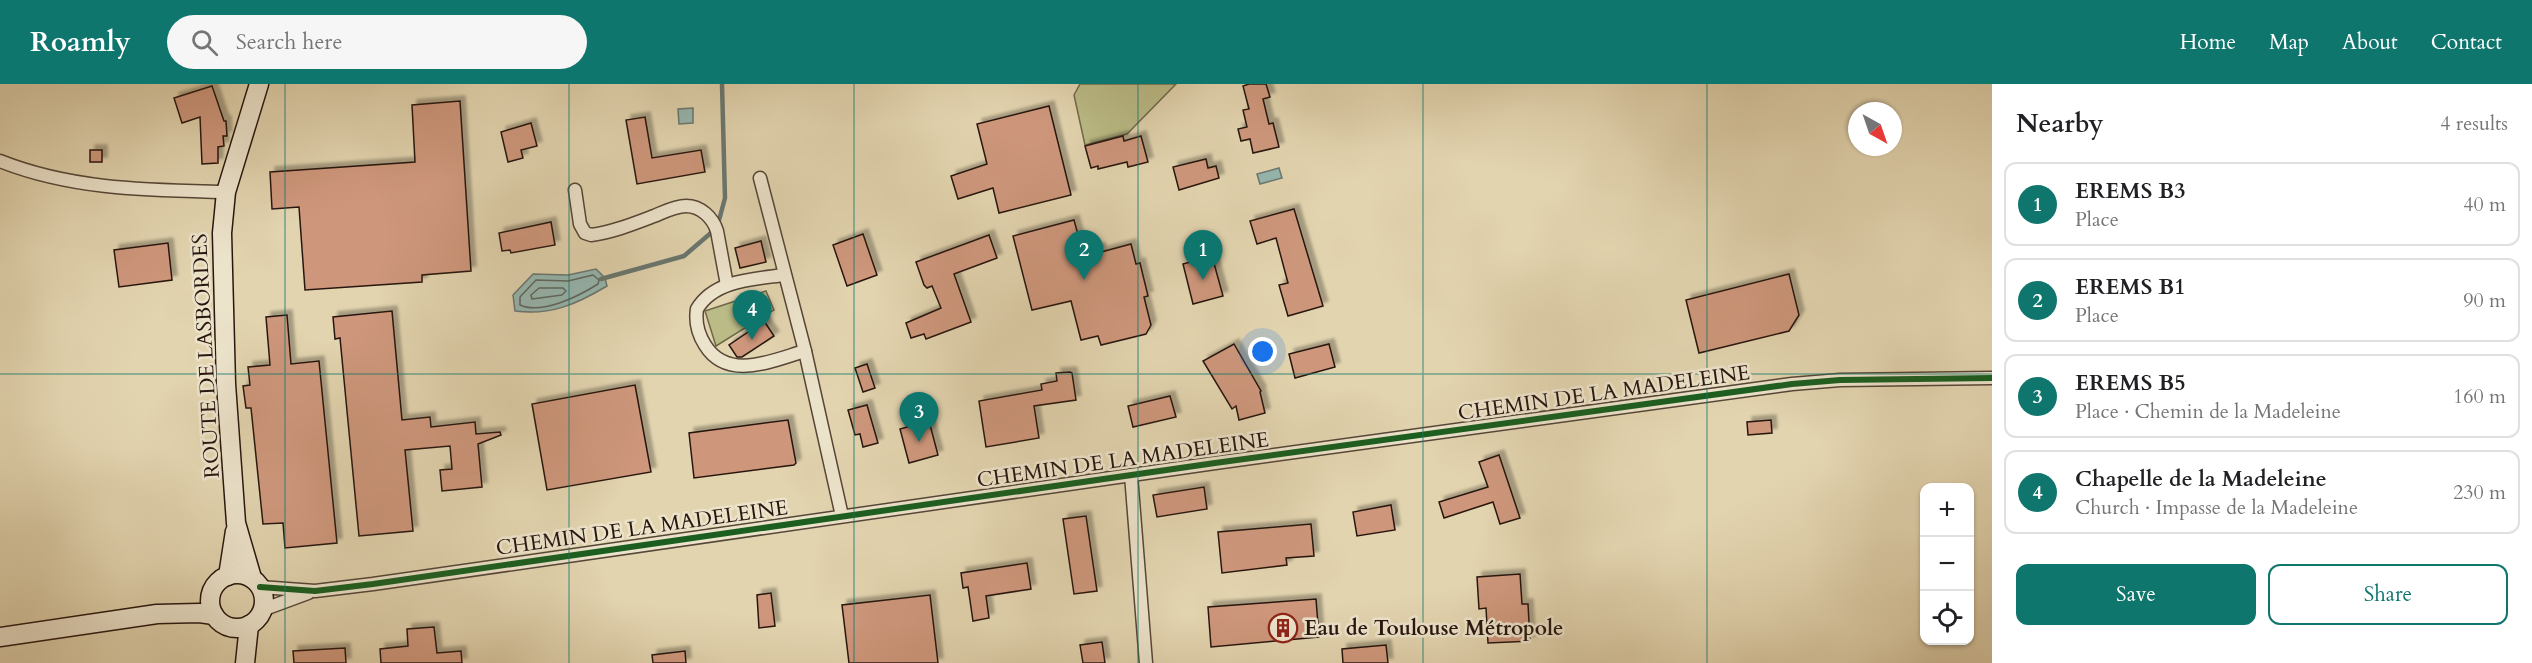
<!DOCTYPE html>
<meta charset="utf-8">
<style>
:root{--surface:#fff;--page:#f6f6f6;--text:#202124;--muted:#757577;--line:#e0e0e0;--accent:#0f766e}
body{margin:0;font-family:Cardo,serif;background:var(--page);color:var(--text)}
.controls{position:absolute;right:18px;bottom:18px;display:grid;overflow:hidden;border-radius:12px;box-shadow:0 2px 4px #0004}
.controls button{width:54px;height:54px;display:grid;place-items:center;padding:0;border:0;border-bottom:2px solid var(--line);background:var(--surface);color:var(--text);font:30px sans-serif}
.compass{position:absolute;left:1848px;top:18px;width:54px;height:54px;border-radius:50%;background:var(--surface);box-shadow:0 2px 4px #0004;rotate:140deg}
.you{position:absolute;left:1263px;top:268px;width:21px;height:21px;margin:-15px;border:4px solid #fff;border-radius:50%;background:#1a73e8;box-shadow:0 0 0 9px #1a73e833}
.badge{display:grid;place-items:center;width:39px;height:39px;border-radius:50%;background:var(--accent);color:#fff;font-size:20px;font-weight:700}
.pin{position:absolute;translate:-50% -50px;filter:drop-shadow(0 2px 3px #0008)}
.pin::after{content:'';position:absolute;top:32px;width:21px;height:18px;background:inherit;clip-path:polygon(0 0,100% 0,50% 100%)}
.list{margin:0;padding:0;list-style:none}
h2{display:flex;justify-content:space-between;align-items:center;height:78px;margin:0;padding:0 24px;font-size:26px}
h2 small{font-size:20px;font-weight:400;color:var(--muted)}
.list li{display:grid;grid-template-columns:39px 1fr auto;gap:18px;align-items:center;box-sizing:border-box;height:84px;margin:0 12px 12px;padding:0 12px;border:2px solid var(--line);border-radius:12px}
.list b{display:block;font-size:22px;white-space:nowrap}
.list p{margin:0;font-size:20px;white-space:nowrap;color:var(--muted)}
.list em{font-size:20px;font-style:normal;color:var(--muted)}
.actions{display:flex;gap:12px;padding:18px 24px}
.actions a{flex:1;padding:14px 0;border:2px solid var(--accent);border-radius:12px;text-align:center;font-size:21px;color:var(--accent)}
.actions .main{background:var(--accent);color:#fff}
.icon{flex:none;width:33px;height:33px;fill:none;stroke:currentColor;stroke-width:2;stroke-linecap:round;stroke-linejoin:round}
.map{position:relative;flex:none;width:1992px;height:579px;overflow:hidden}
header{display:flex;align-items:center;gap:36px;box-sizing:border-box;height:84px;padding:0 30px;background:var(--accent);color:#fff}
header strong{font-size:28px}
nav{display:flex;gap:33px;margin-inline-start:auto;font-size:21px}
.search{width:420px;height:54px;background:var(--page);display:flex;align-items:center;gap:15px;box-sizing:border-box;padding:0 21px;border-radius:33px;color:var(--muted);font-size:22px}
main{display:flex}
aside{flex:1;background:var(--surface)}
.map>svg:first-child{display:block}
</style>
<header>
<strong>Roamly</strong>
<div class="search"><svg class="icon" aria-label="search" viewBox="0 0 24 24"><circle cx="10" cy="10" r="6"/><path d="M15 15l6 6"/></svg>Search here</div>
<nav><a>Home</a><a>Map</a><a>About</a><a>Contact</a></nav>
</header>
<main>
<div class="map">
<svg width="1992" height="579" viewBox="0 0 1992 579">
<defs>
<filter id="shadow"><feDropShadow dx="5" dy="-5" stdDeviation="1.5" flood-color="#0004"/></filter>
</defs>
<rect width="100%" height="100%" fill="#e2d4af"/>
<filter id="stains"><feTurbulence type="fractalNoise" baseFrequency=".00333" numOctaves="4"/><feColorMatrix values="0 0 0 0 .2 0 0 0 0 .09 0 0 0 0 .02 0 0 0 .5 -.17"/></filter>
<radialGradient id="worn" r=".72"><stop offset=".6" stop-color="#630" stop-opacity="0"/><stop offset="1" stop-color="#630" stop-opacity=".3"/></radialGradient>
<g fill="#babb86" stroke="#71684a" stroke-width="1.5">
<polygon points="1080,0 1176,0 1127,50 1085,61 1074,11"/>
<polygon points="766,207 774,226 716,262 705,227"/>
</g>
<g fill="#95b7b0" stroke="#697770" stroke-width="1.5">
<polygon points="693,24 693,39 679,40 678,25"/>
<polygon points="1279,84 1282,94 1260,100 1257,90"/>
<path d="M596,185L605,194L607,202C577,220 550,232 515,227L513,211L533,190L568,191Z"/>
</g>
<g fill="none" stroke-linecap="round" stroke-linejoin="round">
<g stroke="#5e6660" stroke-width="1.5">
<path d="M593,191L599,196L598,200C579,212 542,231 520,221V213L536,196L568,197Z"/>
<polygon points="539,204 563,204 566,207 562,211 532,215 531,211"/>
</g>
<g stroke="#697770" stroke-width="4.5">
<polyline points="718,140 725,114 722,0"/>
<polyline points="601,195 684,172 712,148"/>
</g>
</g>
<g fill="#ce977b" stroke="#28160f" stroke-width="1.5" filter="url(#shadow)">
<polygon points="1249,0 1266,0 1270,13 1263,15 1269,40 1273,39 1279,63 1253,69 1250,55 1241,57 1238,45 1247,43 1243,26 1249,25 1243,2"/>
<polygon points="212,2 224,37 226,37 227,52 223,52 224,62 218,63 218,79 202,80 200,33 182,39 174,14"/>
<polygon points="460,17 471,187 422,191 422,198 305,206 299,123 272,125 270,88 415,78 412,21"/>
<polygon points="1049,22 1071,111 999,129 993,104 958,115 951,92 987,80 977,40"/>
<polygon points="645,33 652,74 701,66 705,88 637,100 626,36"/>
<polygon points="531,39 537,62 521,66 523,74 508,78 501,48"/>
<polygon points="1123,52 1124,57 1141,52 1148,78 1128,83 1127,78 1098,85 1098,82 1091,84 1085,62"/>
<rect x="90" y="66" width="12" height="12"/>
<polygon points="1206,75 1208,84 1216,82 1219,94 1179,106 1173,83"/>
<polygon points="1294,125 1323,222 1288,232 1279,201 1288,199 1276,154 1257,160 1250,137"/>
<polygon points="1074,136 1083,169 1100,164 1101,168 1131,160 1136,180 1140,179 1148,212 1144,213 1151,241 1146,250 1101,261 1098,252 1081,256 1071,217 1032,226 1013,152"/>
<polygon points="551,138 555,161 511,169 510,166 502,167 499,149"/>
<polygon points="863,150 877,191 847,202 833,161"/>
<polygon points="989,151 997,174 954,190 971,238 926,255 924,250 911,254 906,239 941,224 932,202 927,204 924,201 916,178"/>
<polygon points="761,157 766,178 740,184 735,164"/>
<polygon points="168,159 172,196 119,203 114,166"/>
<polygon points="1212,172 1223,212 1193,220 1183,180"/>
<polygon points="1789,190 1799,231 1789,247 1699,269 1686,216"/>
<polygon points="392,227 402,336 430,333 431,343 475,338 476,350 500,348 501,351 478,360 482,403 442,407 440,386 452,385 450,362 405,366 413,447 359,452 340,254 335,255 333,233"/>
<polygon points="287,231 291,280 319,277 337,459 285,464 283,439 263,440 251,324 246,324 243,302 250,301 248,283 270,281 266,233"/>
<polygon points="762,234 774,252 742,273 737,273 729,261 754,244 751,241"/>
<polygon points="1234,260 1261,307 1260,308 1265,329 1239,336 1236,322 1232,325 1203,277"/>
<polygon points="1329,260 1335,283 1295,294 1289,270"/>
<polygon points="867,280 875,304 863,308 855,284"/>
<polygon points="1070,288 1072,289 1076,316 1034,322 1039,354 986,363 979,317 1042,306 1041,300 1057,297 1056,289"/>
<polygon points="635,301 651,388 547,406 532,320"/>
<polygon points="1170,312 1176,333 1133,343 1128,322"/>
<polygon points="867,321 878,359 863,363 860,350 855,351 848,326"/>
<polygon points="788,336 796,379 794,381 694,394 689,349"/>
<polygon points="1771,336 1772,349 1748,351 1747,338"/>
<polygon points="929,337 938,371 909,379 900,345"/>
<polygon points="1499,371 1520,434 1500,440 1493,418 1444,434 1439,418 1488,403 1479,378"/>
<polygon points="1204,403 1207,425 1157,433 1153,411"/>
<polygon points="1391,421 1395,446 1357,452 1353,428"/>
<polygon points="1086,432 1097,507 1074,510 1063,435"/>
<polygon points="1311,440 1314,472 1286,474 1287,481 1222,489 1218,448"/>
<polygon points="1027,479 1031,505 986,512 989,534 973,537 968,503 963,504 961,489"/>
<polygon points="1520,490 1522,520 1528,520 1530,557 1488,559 1486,524 1479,525 1477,493"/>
<polygon points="771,509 775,542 759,544 757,511"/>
<polygon points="930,511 938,579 849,579 842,521"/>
<polygon points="1316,515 1319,553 1211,563 1208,523"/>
<polygon points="434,543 437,569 461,567 462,579 381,579 380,565 408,562 407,545"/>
<polygon points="1102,558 1105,579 1083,579 1080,561"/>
<polygon points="1386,561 1388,579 1343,579 1342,565"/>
<polygon points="345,564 346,579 294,579 293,567"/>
<polygon points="685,567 686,579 653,579 652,571"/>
</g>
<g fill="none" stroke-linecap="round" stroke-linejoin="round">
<g stroke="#564637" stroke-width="15">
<g id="street">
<path d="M0,77C73,106 149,106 226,108"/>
<polyline points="760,94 805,267 842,432"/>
<path d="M575,106L580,140L585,149L591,151C613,148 633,140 654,132C664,128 675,122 686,122C701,122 713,134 717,147L727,201"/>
<path d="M784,191C754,195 714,196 697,225C695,238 698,250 705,261C728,298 773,276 805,267"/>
<polyline points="1131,391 1146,579"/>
<polyline points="260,503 315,507 373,500 1215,379 1792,300 1840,296 1992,294"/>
<polyline points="262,526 308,509"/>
</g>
</g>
<g stroke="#28160f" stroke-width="21">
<g id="secondary">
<circle cx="237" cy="517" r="27"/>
<polyline points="228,492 235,447"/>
<polyline points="252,494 236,439 226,300 222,149 226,108 259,0"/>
<polyline points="0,553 157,530 199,529 214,531"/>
<polyline points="245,579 249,541"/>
</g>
</g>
<use href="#street" stroke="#ece3cb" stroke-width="12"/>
<use href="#secondary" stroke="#ece3cb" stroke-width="18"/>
<g stroke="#ece3cb" stroke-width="10">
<polyline id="cycleway" points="260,503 315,507 373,500 1215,379 1792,300 1840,296 1992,294"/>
</g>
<use href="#cycleway" stroke="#1b5e20" stroke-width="6"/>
</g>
<path fill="none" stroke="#0f766e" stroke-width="1.5" stroke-opacity="0.55" d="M285,0V579M569,0V579M854,0V579M1138,0V579M1423,0V579M1707,0V579M0,290H1992"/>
<defs>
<g id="building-ring" transform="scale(1.5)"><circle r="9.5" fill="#ece3cb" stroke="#8f2418" stroke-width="1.5"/><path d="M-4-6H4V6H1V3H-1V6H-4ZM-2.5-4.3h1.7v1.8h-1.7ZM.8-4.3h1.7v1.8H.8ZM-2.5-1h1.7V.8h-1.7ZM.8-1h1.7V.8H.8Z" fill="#8f2418"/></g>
</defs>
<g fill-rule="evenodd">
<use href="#building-ring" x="1283" y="544"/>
</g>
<g text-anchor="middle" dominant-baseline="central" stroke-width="5" stroke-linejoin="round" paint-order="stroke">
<g font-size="21" fill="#28160f" stroke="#ece3cb">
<text transform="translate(206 272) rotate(-93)">ROUTE DE LASBORDES</text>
<text transform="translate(1604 309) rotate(-8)">CHEMIN DE LA MADELEINE</text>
<text transform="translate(1123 376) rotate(-8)">CHEMIN DE LA MADELEINE</text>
<text transform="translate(642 444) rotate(-8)">CHEMIN DE LA MADELEINE</text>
</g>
<g font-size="21" font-weight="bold" fill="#28160f" stroke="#ece3cb" text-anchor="start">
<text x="1304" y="544">Eau de Toulouse Métropole</text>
</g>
</g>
<rect width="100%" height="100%" filter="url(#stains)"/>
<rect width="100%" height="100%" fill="url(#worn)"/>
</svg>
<div class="controls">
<button>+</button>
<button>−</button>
<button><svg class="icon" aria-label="locate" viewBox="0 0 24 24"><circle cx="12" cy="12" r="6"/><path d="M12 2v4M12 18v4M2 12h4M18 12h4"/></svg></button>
</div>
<svg class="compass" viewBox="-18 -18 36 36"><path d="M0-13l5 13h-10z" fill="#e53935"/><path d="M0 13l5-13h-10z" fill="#757577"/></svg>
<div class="you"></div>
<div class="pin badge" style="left:1203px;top:196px">1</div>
<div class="pin badge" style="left:1084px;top:196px">2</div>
<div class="pin badge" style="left:919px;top:358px">3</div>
<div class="pin badge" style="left:752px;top:256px">4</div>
</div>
<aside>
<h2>Nearby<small>4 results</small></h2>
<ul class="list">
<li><span class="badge">1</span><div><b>EREMS B3</b><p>Place</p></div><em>40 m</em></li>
<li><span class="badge">2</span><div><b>EREMS B1</b><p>Place</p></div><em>90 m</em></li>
<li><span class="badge">3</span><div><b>EREMS B5</b><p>Place · Chemin de la Madeleine</p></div><em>160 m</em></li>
<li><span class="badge">4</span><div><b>Chapelle de la Madeleine</b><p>Church · Impasse de la Madeleine</p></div><em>230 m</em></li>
</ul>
<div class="actions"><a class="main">Save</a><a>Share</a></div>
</aside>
</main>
